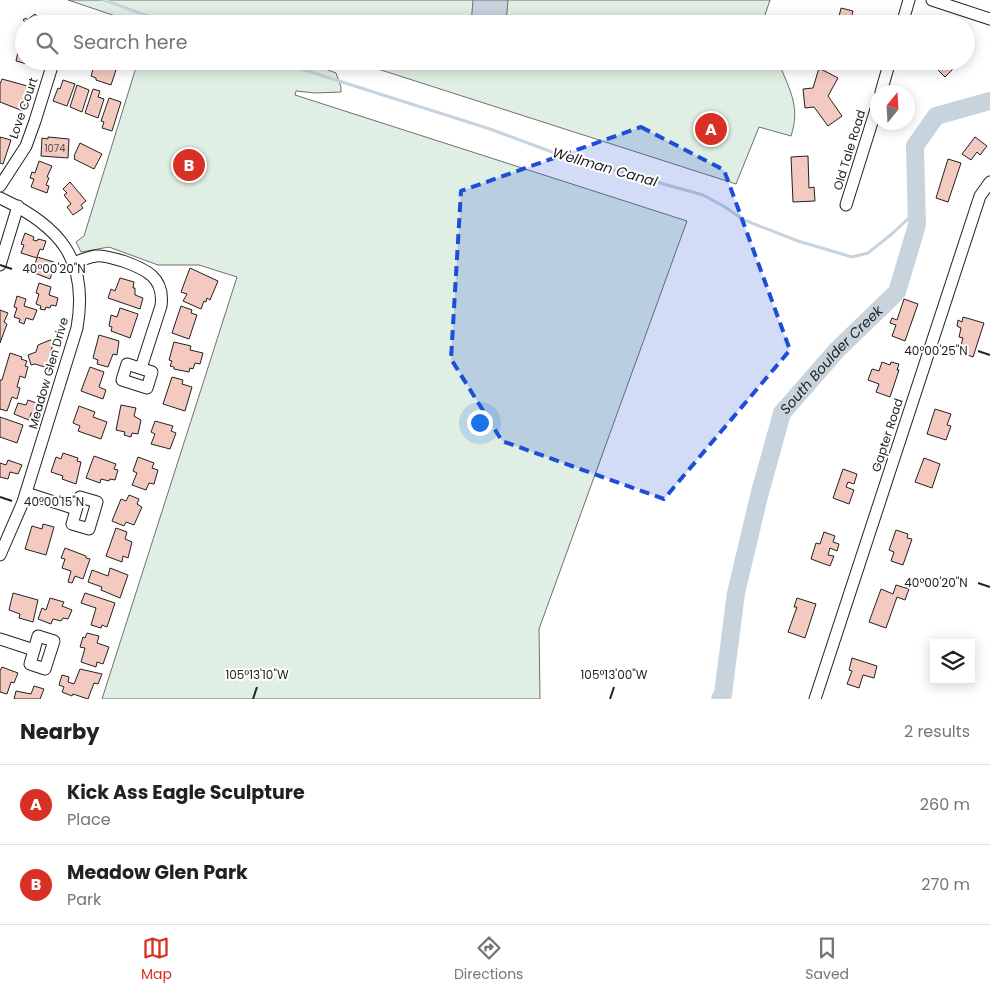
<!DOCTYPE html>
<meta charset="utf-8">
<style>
:root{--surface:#fff;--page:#f6f6f6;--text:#202124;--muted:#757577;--line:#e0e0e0;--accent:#d93025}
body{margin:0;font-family:Poppins,sans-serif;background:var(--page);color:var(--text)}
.controls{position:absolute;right:15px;bottom:15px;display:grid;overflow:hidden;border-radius:0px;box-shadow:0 2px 12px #0003}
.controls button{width:45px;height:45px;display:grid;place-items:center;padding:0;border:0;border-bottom:1px solid var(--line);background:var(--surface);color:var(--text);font:25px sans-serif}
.compass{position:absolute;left:870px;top:85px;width:45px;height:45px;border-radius:50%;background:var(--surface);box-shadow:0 2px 12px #0003;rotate:18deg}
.you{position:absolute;left:479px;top:422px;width:18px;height:18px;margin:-12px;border:4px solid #fff;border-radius:50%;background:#1a73e8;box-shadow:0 0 0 8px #1a73e833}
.badge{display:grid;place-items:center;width:32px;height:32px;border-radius:50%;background:var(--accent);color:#fff;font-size:16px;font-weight:700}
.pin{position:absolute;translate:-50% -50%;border:2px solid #fff;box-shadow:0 1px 5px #0006}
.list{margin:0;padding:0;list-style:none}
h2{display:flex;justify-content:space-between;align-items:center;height:65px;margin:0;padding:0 20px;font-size:21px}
h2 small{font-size:16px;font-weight:400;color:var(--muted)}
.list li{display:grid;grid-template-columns:32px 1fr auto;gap:15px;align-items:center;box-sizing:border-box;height:80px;padding:0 20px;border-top:1px solid var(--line)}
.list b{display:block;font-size:19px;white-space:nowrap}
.list p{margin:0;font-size:16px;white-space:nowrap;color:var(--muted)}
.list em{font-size:16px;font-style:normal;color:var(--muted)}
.icon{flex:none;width:28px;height:28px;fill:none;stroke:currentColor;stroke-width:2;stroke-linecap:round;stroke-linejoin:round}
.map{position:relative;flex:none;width:990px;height:699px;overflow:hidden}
.search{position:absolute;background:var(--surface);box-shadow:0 2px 12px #0003;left:15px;right:15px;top:15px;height:55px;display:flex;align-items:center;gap:12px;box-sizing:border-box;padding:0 18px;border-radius:28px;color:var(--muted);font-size:19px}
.sheet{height:225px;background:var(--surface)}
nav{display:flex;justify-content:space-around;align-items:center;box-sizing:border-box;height:70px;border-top:1px solid var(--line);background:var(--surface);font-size:14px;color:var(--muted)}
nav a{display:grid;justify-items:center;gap:2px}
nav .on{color:var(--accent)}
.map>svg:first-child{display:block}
</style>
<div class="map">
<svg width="990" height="699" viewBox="0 0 990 699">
<rect width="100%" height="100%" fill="#fff"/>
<g fill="#e0efe3" stroke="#6f6f6f">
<polygon points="68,0 770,0 762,24 139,24"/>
<polygon points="138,61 305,61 336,73 341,87 341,92 315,93 296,91 295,95 687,221 539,629 540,699 102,699 237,277 199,265 158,265 109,247 81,252 76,242 84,236"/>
<path d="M353,61H778C789,89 801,106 791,136L759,127L736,184Z"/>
</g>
<polygon fill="#c7d3dd" stroke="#6f6f6f" points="473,0 508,0 506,24 471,24"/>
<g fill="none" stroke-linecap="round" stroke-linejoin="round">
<g stroke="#c7d3dd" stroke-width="3">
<polyline points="104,0 170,24"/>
<polyline points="276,61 490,129 560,155 703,195 725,207 744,220 798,241 852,257 868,253 893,233 916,211"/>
</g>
<path stroke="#c7d3dd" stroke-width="18" id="s1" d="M720,699L723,694L736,593L759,496L782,413L837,350L897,292L917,225L915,146L936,116L990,101"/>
</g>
<g fill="#f3c9c0" stroke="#222">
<polygon points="841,8 853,11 850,24 830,24 831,19 838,21"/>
<polygon points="35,14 44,24 24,24 24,31 20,27 25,22 23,20 26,18 27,20"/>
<polygon points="23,46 24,61 39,61 38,67 16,61 18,52 21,53"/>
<polygon points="938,61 961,61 945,77 934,66"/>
<polygon points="94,66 101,68 101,66 116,70 111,85 96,80 96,78 91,76"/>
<polygon points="819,68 838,78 828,96 842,116 828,126 814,107 805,108 803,89 813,88"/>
<polygon points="2,79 31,87 23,111 0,102 0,84"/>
<polygon points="63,80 75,84 67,106 53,101 58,88 60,89"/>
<polygon points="77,85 89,90 82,112 70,107"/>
<polygon points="93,89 100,91 98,97 104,99 98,118 85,113"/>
<polygon points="109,98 121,102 112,131 102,128 104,122 101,121"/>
<polygon points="0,137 11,140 3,164 0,163"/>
<polygon points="48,137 69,139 68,158 41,156 42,138 48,139"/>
<polygon points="975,137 987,146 980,155 977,152 971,160 962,154"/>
<polygon points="80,143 102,154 94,169 74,159 75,157 74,156"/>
<polygon points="808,156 809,188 814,187 815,201 793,202 791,157"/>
<polygon points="948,159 961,163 948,202 936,198"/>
<polygon points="39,161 52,166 47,177 49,178 46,185 49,186 47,193 31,187 34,179 30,178 32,172 35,173"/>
<polygon points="70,182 86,201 81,205 83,208 73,215 67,207 71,204 64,195 67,193 63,189"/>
<polygon points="25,233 34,237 33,240 37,241 38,239 46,241 43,250 40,249 37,257 54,262 52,267 54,268 50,279 32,272 37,258 21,253 24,245 21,244"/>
<polygon points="190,268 218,281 210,300 207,298 206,302 204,301 201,309 183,301 187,294 181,292"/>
<polygon points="120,278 134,282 133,288 135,288 135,295 143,298 140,309 108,298 111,289 115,291"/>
<polygon points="39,283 51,287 49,295 58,298 56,306 51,305 50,308 46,307 45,310 40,309 41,306 36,304 39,294 36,293"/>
<polygon points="17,296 26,299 24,306 37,310 33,320 26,318 24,324 19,322 20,319 14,317 17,308 14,307"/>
<polygon points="904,299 918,304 905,341 892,336 896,325 890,323 892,318 897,320"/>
<polygon points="181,306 192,310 191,313 197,315 189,339 172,333"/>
<polygon points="120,308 138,314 130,338 111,331 112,327 109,326 111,315 117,317"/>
<polygon points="0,310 8,313 4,322 7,324 0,343"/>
<polygon points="963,317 984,323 973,357 959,352 963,338 959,337 961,328 957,326 958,320 962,322"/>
<polygon points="99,335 119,341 117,355 113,354 108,367 97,364 98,360 93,358"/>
<polygon points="50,340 54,341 50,354 55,356 50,367 48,368 35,364 31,365 28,355 36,352 38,345"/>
<polygon points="174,342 191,346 190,350 203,353 200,364 195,363 193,369 190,368 189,372 174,369 174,367 170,366 172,361 169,360"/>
<polygon points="10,353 22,357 21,359 27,361 25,366 28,367 25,378 20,376 17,387 20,388 17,399 12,397 7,411 0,409 0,380 2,380"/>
<polygon points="882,362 890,365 891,362 899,364 897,370 899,370 890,397 876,392 879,384 868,380 872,369 879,371"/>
<polygon points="90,367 104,372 99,387 106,390 103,399 81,391"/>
<polygon points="172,377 183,380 182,384 192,387 185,411 163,404"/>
<polygon points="28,400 39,404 35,414 31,413 29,420 14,414 18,403 26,405"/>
<polygon points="121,405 136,408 134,416 141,420 138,434 132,433 131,437 124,435 125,432 116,430"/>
<polygon points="79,406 95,412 93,417 107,422 101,439 78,431 80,426 73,423"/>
<polygon points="935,409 951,414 947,425 951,426 946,440 927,434"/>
<polygon points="0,417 23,425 17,443 0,437"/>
<polygon points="155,421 173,426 171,431 176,433 170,449 151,444 155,434 151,432"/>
<polygon points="63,453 78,458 77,461 81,462 76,484 62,479 63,476 51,472 56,457 61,459"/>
<polygon points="94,456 116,464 114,469 118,470 115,480 110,479 109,481 101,479 100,483 86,478"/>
<polygon points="138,457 154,463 152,468 158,470 154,484 149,483 146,490 132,485 137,473 133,471"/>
<polygon points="924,458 940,464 932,488 915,482"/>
<polygon points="8,460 22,465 18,474 10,472 8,479 0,477 0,463 6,465"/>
<polygon points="843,469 857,474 854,484 848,482 846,487 854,490 849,504 833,498"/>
<polygon points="129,495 139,499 137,504 142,507 134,525 126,522 124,526 112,521 121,499 126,501"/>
<polygon points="43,524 54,527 46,555 25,549 32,526 42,529"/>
<polygon points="116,528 127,532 125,539 132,542 128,558 123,556 122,562 106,556"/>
<polygon points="896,530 908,534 907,538 912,539 903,565 891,561 894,552 889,550"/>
<polygon points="824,532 835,536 833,542 839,544 837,551 830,548 828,555 834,556 830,566 811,559 816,543 820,544"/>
<polygon points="65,548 86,556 86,558 90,559 83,579 75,576 72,583 68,582 71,571 62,568 65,559 61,558"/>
<polygon points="110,568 128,575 120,598 101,590 102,587 88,582 92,570 108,576"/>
<polygon points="896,585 909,589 905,600 897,597 886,628 869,622 881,589 893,594"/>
<polygon points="13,593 38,600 33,622 19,618 20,614 9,610"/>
<polygon points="85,593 115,603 107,627 102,625 101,628 91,625 96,608 81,603"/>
<polygon points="50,598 64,602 62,606 72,610 68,619 63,618 61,621 53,619 51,624 38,619 42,608 46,610"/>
<polygon points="797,598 816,604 805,638 788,632 797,607 794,607"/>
<polygon points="87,633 99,636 97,643 109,647 103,664 97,662 96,667 81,662 85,648 80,647 83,637 85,638"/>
<polygon points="852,658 877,666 874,678 863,675 859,688 847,684 852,671 849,670"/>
<polygon points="2,667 18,673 14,683 11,682 7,694 0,692 0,671"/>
<polygon points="80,669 102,674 98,684 94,683 88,699 73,694 72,696 62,692 64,687 59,685 62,675 69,677 68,682 74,684"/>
<polygon points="34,686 44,689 40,699 14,699 16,691 31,694"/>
</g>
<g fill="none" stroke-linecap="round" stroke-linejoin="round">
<g stroke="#222" stroke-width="13">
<g id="minor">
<polyline points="932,0 990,19"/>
<polyline points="902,24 909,0"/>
<polyline points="881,92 890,61"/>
<polyline points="0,186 26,146 35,121 53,63"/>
<path d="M0,198C60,226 89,260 77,328L23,502L0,555"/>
<polyline points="846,205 878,103"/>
<path d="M74,263C81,260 89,257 96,256C104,255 115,259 123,261C145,269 165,277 161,306L141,368"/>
<polyline points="0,265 18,206"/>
<polygon points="127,364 152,372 147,388 122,380"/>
<polyline points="26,493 76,509"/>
<polygon points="80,497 97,502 89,529 72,524"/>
<polygon points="38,636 54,641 45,669 30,664"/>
<polyline points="0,639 34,650"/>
<polyline points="815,699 980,196 990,182"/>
</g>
</g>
<use href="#minor" stroke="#fff" stroke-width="11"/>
</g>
<path fill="#1d4ed8" fill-opacity="0.2" stroke="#1d4ed8" stroke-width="4" stroke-dasharray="10 6" stroke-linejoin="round" d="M641,127L724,170L790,350L664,499L502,441L451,359L461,191Z"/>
<path fill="none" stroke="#222" stroke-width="2" d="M0,265L12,269M978,351L990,355M0,497L12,501M978,583L990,587M253,699L257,687M610,699L614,687"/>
<g text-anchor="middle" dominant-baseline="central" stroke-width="4" stroke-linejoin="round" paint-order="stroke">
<g font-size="10" fill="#564c4a">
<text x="55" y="148">1074</text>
</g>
<g font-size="12" fill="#222" stroke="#fff">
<text transform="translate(23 108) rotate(-71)">Love Court</text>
<text transform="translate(849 150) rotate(-73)">Old Tale Road</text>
<text transform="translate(48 373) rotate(-74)">Meadow Glen Drive</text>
<text transform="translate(887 435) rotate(-72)">Gapter Road</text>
</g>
<g font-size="14" font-style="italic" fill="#222" stroke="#fff">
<text transform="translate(605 167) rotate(16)">Wellman Canal</text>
<text stroke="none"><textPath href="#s1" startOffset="366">South Boulder Creek</textPath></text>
</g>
</g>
<g font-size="12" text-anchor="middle" fill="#222" stroke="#fff" stroke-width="4" stroke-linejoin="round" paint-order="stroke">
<text x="54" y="273">40°00'20"N</text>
<text x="936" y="355">40°00'25"N</text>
<text x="54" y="506">40°00'15"N</text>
<text x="936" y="587">40°00'20"N</text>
<text x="257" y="679">105°13'10"W</text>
<text x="614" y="679">105°13'00"W</text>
</g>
</svg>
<div class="controls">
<button><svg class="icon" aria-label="layers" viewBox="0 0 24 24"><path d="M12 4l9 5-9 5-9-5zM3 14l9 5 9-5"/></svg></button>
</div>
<svg class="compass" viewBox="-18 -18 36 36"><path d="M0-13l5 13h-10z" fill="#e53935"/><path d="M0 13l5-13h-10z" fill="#757577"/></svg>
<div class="you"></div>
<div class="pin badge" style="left:711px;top:129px">A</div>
<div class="pin badge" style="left:189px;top:165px">B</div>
<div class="search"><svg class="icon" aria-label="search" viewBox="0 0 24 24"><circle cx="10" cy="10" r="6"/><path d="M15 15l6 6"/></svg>Search here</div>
</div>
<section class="sheet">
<h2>Nearby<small>2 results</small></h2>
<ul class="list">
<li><span class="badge">A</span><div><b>Kick Ass Eagle Sculpture</b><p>Place</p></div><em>260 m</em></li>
<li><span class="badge">B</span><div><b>Meadow Glen Park</b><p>Park</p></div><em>270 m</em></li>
</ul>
</section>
<nav>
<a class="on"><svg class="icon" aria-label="map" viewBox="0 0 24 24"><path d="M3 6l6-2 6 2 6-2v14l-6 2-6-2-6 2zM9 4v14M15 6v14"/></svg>Map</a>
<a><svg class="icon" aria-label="directions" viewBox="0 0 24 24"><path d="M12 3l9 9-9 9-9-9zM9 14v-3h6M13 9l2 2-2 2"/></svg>Directions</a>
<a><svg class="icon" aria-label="saved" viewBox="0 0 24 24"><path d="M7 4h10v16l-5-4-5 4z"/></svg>Saved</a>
</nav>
